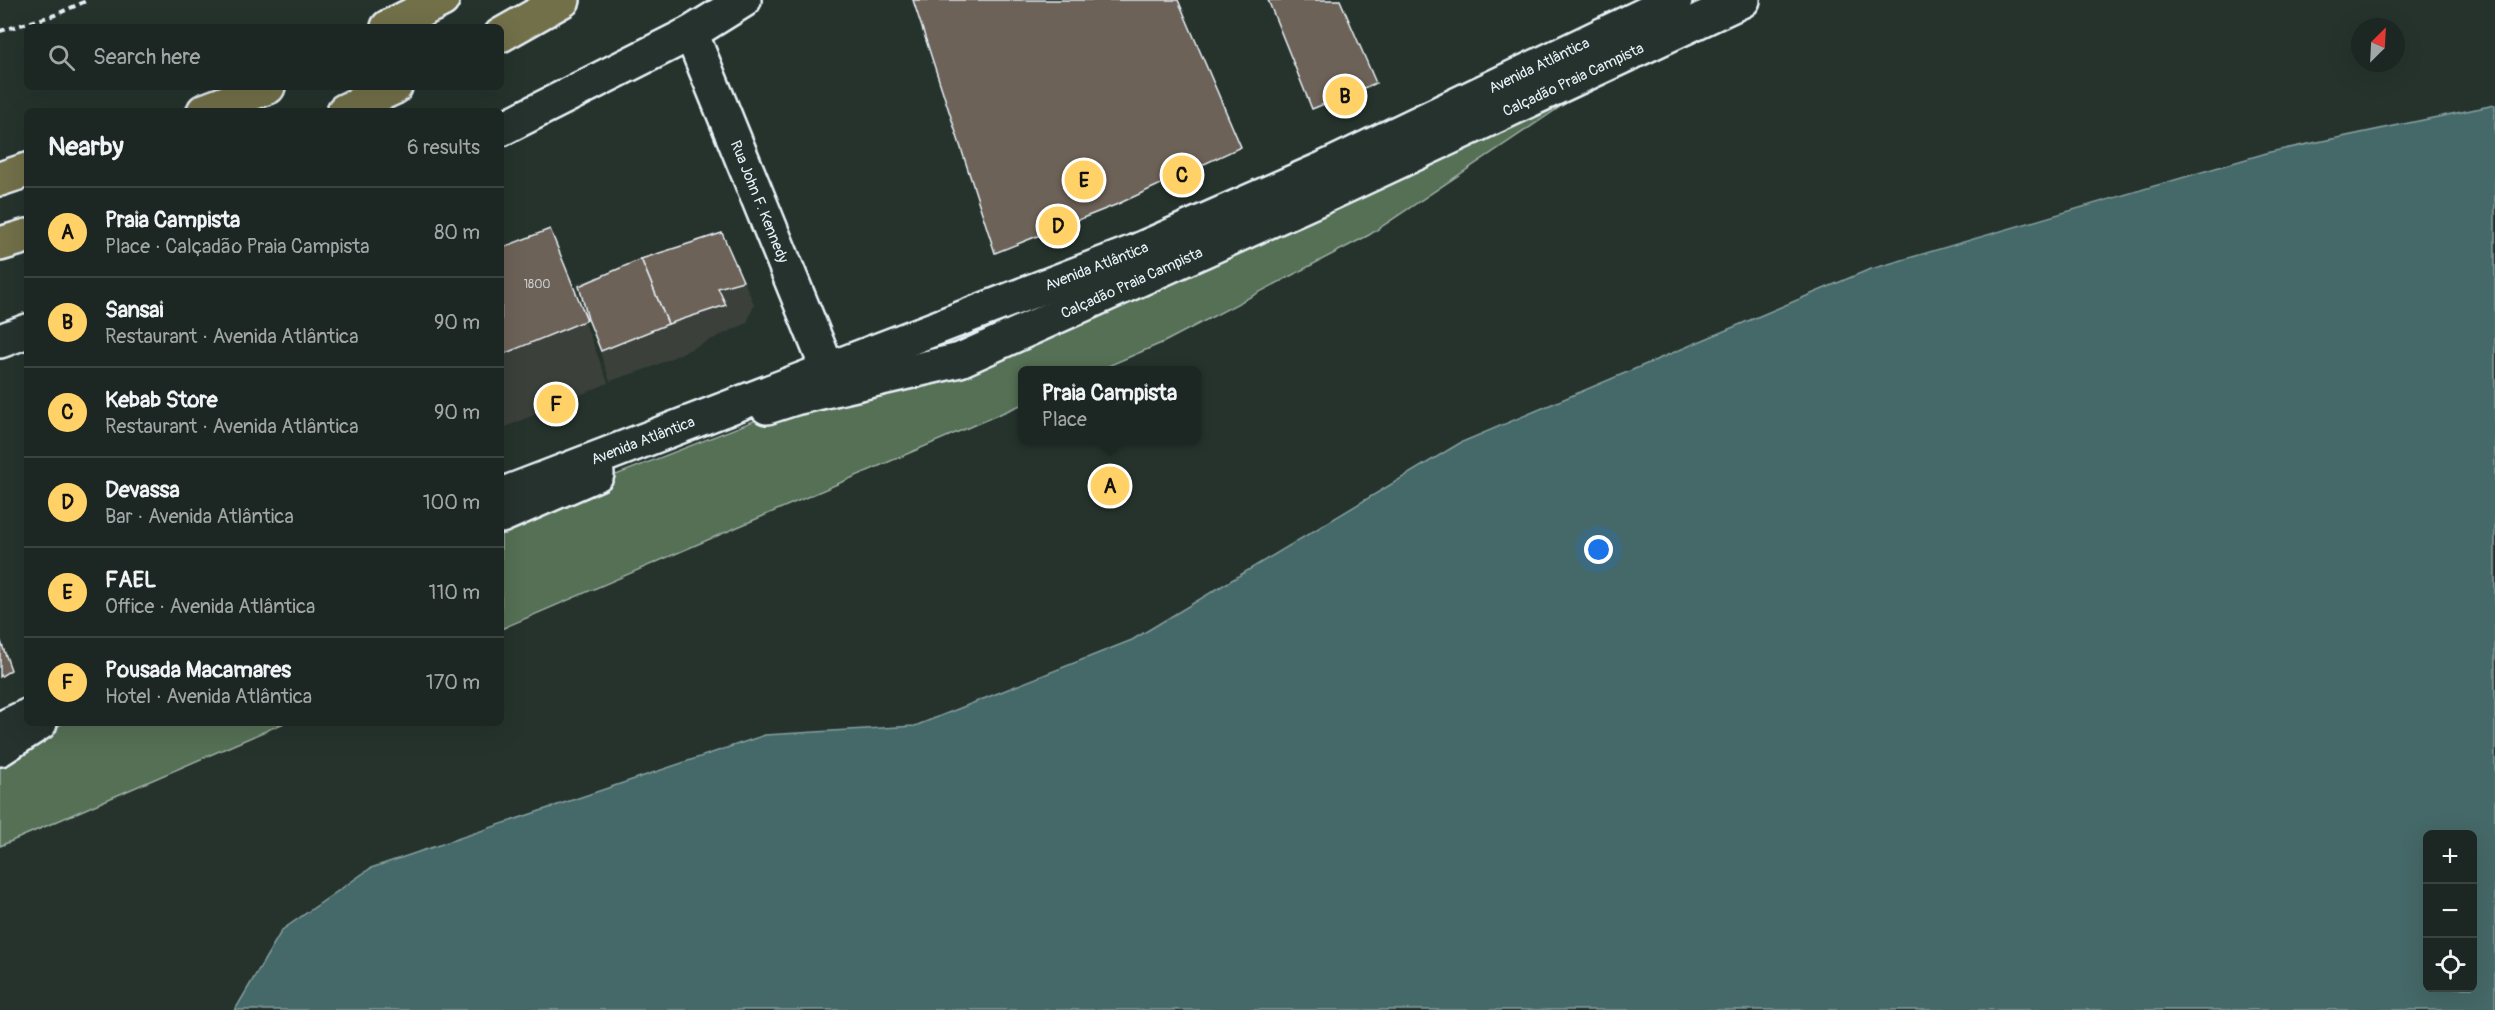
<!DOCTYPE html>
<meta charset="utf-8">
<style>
:root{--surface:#1c2622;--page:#252e2a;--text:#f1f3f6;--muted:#a0a5a5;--line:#3a4340;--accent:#ffd166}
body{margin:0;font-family:Pangolin,sans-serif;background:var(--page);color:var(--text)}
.controls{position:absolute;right:18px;bottom:18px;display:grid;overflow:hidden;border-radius:9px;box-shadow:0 6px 24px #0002}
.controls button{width:54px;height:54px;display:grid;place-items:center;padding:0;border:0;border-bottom:2px solid var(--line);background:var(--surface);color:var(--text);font:30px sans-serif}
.compass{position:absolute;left:2351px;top:18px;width:54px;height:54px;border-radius:50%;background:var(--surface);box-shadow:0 6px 24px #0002;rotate:24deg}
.you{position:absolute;left:1599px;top:550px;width:21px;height:21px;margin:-15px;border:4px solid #fff;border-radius:50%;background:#1a73e8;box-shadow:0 0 0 9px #1a73e833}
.badge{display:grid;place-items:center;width:39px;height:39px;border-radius:50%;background:var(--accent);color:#111;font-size:20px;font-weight:700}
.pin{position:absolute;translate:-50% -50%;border:3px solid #fff;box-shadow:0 2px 6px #0006}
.popup{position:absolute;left:1018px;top:366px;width:183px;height:78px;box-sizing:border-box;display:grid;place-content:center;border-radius:9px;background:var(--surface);filter:drop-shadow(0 2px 4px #0005);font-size:20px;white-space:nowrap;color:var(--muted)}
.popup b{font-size:22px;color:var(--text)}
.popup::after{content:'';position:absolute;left:50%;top:100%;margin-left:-12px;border:12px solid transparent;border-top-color:var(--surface)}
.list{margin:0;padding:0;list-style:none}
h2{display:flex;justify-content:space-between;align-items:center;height:78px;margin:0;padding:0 24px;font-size:26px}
h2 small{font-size:20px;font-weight:400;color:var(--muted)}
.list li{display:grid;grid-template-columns:39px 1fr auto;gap:18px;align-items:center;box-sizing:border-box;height:90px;padding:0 24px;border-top:2px solid var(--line)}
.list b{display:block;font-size:22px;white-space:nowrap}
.list p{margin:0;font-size:20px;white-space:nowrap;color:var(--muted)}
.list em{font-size:20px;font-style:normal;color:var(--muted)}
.icon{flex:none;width:33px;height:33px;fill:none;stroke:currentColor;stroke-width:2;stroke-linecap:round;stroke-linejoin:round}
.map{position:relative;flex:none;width:2495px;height:1010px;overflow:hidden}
.search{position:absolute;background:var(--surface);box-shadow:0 6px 24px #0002;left:24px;top:24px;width:480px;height:66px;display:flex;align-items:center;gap:15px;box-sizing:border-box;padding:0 21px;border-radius:9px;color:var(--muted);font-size:22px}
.panel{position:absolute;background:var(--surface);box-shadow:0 6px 24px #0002;left:24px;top:108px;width:480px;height:618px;border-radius:9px}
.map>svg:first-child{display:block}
</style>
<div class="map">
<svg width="2495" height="1010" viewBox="0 0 2495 1010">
<rect width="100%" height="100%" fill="#26332d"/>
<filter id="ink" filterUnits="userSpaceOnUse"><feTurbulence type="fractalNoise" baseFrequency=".0167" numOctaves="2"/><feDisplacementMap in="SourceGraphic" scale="12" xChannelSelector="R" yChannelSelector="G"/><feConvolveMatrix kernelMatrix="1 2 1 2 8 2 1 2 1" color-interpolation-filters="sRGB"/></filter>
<g filter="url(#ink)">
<g fill="#3b413a">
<polygon points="722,233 754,304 747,323 652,367 610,381 577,284"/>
<polygon points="501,251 584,320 608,383 501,429"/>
</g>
<g fill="#556f55" stroke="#9eb0a6" stroke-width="1.5">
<polygon points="1566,103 1369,235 1164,342 1099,370 1023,370 1023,404 501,629 501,520"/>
<polygon points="63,723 284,723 0,846 0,767"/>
</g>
<path fill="#446967" stroke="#869fa1" stroke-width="1.5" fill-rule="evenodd" d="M2495,105V1010H235L282,930L371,868L765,735L915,726L1132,640L1460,443L1868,270L2270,152ZM2428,834H2472V988H2428Z"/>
<g fill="#6d6258" stroke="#e8f1f8" stroke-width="1.5">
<polygon points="913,0 1178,0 1241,147 1118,204 995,253"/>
<polygon points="1268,0 1340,0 1376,83 1312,109"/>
<polygon points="550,229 587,320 501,355 501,248"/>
<polygon points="722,233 743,281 718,288 726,305 668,324 641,259"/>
<polygon points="641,259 668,324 601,351 588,319 579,286"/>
<polygon points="0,639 11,670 0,677"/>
</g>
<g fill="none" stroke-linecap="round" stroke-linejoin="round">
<g stroke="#e8f1f8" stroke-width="38">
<g id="street">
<path id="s1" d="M691,33L828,370"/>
<path id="s2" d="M767,407L795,398L960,360L1329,194L1743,0"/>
<polyline points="501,516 597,474"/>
<polyline points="0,749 40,723"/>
</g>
</g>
<g stroke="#e8f1f8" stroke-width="38">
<g id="secondary">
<polyline points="501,129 691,33 744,0"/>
<polyline points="0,341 27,331"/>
<path id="s3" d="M501,495L1134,252L1325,168L1675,0"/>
<polyline points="0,729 27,716"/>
</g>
</g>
<g stroke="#e8f1f8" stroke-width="38">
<g id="highway">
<polyline points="388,27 442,0"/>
<polyline points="501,35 563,0"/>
<polyline points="204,111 268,87"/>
<polyline points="344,111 395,87"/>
<polyline points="0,179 27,170"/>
<polyline points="0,244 27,236"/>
</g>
</g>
<polyline stroke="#e8f1f8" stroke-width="4" stroke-dasharray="6 4.5" stroke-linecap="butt" points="0,31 55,15 88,0"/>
<use href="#street" stroke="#26332d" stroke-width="33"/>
<use href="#secondary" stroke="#26332d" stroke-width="33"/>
<use href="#highway" stroke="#726f4a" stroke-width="33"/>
</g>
</g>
<g text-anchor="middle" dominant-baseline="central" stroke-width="6" stroke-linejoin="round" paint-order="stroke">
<g font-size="12" fill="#c9cdd0">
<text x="537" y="284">1800</text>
</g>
<g font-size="15" fill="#e8f1f8" stroke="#26332d">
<text stroke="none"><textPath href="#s3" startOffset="1124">Avenida Atlântica</textPath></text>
<text stroke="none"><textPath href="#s2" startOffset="873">Calçadão Praia Campista</textPath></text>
<text stroke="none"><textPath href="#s1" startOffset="182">Rua John F. Kennedy</textPath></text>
<text stroke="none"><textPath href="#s3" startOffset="638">Avenida Atlântica</textPath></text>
<text stroke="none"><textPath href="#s2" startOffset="387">Calçadão Praia Campista</textPath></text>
<text stroke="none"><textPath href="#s3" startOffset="152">Avenida Atlântica</textPath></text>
</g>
</g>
</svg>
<div class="controls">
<button>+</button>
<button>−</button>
<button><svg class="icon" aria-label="locate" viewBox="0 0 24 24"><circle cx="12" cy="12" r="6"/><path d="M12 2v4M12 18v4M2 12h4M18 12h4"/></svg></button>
</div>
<svg class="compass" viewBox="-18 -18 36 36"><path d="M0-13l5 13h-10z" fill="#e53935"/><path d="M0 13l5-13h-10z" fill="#a0a5a5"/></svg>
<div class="you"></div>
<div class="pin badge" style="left:1110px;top:486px">A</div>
<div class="popup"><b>Praia Campista</b>Place</div>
<div class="pin badge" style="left:1345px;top:96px">B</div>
<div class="pin badge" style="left:1182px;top:175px">C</div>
<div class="pin badge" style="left:1058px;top:226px">D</div>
<div class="pin badge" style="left:1084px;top:180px">E</div>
<div class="pin badge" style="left:556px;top:404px">F</div>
<div class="search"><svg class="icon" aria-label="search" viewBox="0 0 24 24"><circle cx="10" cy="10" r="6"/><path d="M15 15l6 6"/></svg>Search here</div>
<section class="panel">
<h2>Nearby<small>6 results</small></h2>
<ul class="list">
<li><span class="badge">A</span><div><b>Praia Campista</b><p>Place · Calçadão Praia Campista</p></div><em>80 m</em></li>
<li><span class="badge">B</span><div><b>Sansai</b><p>Restaurant · Avenida Atlântica</p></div><em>90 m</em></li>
<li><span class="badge">C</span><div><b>Kebab Store</b><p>Restaurant · Avenida Atlântica</p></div><em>90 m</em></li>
<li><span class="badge">D</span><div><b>Devassa</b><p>Bar · Avenida Atlântica</p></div><em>100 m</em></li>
<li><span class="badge">E</span><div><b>FAEL</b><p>Office · Avenida Atlântica</p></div><em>110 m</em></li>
<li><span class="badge">F</span><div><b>Pousada Macamares</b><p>Hotel · Avenida Atlântica</p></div><em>170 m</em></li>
</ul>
</section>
</div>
